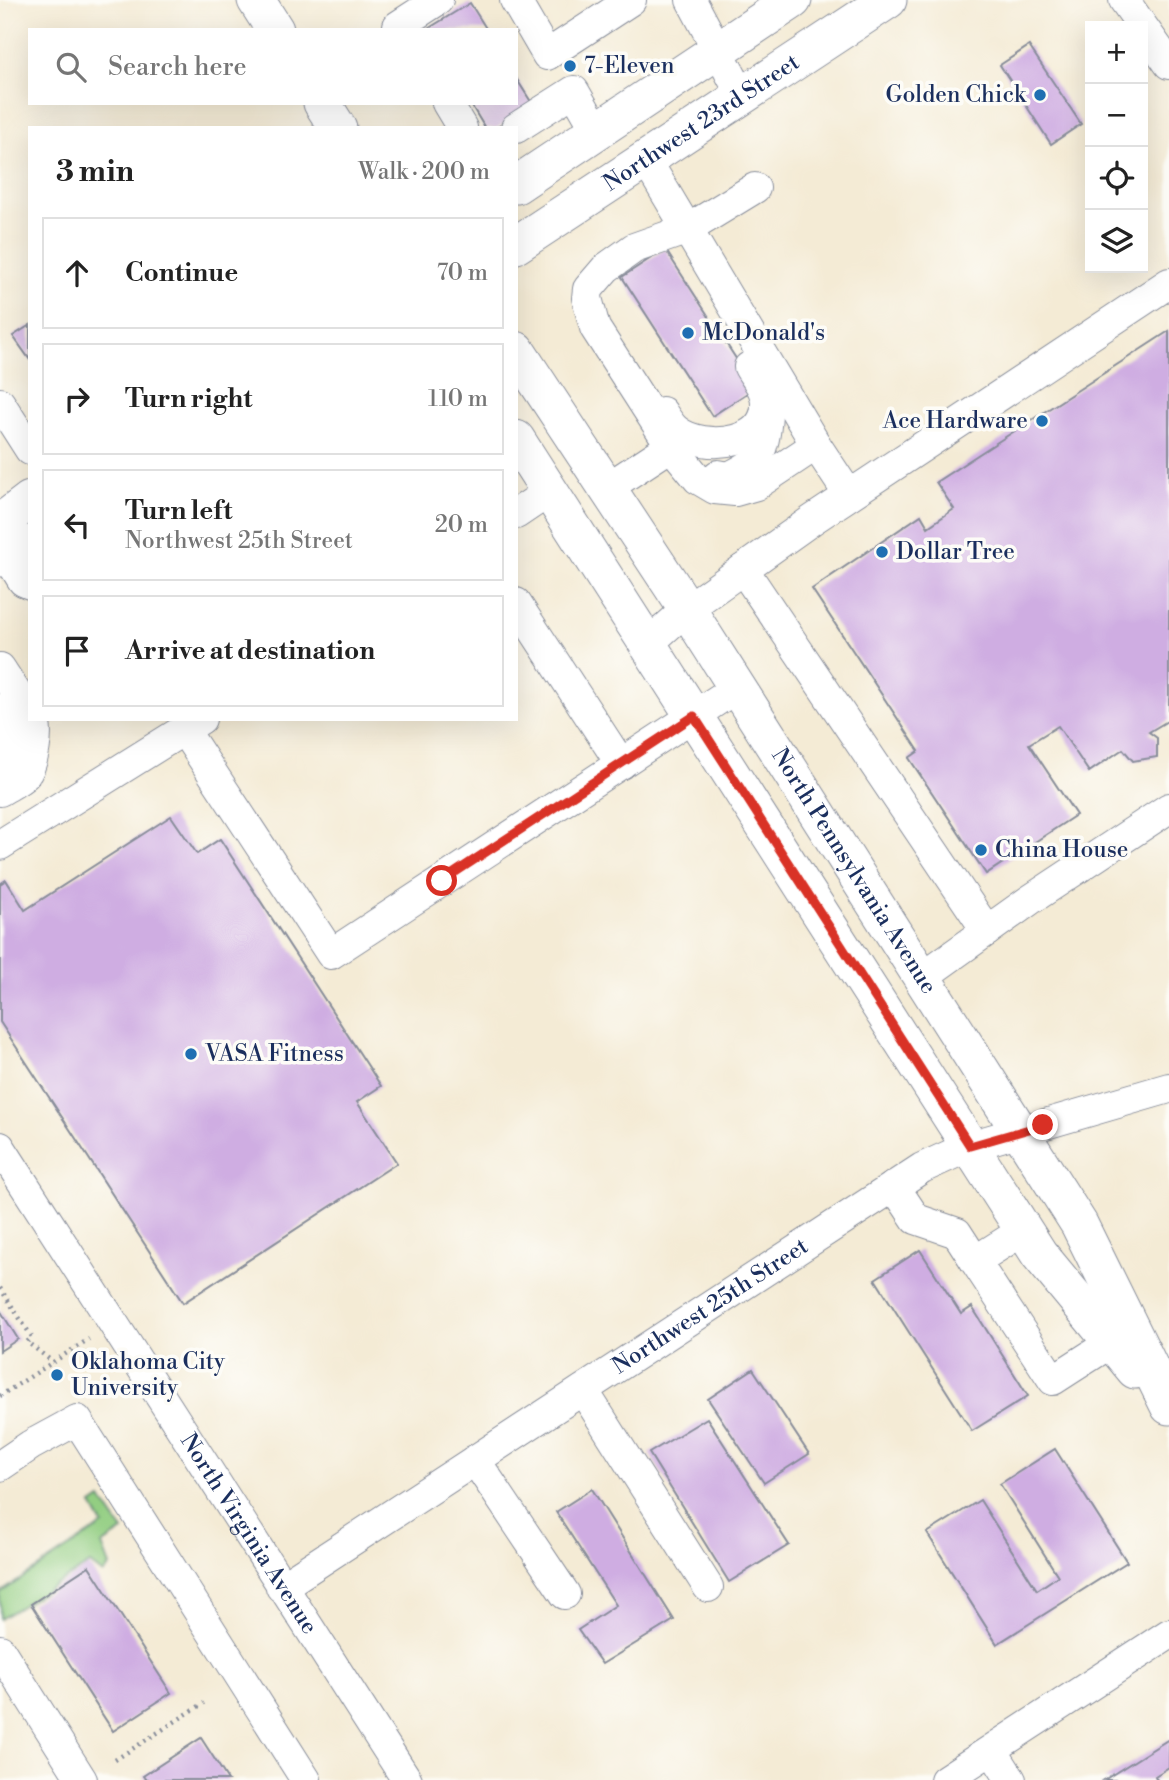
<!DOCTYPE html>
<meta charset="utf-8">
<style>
:root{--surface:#fff;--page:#f2f2f2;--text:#222;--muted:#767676;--line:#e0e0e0}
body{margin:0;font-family:"Libre Bodoni",serif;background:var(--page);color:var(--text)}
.controls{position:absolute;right:21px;top:21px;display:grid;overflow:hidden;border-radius:0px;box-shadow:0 7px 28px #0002}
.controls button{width:63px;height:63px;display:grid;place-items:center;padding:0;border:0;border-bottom:2px solid var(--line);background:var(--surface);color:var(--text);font:35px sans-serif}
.stop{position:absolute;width:21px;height:21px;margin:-16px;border:5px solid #d93025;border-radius:50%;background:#fff}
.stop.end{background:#d93025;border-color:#fff;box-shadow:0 2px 7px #0008}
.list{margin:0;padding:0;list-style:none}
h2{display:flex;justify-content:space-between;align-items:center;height:91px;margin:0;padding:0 28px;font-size:30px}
h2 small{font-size:23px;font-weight:400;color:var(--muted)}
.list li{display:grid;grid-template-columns:46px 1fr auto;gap:21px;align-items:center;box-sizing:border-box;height:112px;margin:0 14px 14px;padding:0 14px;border:2px solid var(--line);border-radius:0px}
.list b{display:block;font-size:26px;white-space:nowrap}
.list p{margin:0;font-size:23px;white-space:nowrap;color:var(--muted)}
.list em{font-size:23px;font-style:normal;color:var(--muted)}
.icon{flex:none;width:38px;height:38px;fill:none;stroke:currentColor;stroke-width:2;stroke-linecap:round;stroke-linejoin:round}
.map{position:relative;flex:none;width:1169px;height:1780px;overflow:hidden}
.search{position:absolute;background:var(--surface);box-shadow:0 7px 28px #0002;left:28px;top:28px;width:490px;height:77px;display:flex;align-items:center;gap:18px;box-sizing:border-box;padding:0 24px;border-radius:0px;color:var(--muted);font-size:26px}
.panel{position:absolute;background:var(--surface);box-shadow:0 7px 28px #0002;left:28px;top:126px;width:490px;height:595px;border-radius:0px}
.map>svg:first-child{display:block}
</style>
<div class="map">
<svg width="1169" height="1780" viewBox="0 0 1169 1780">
<rect width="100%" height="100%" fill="#fdfcf7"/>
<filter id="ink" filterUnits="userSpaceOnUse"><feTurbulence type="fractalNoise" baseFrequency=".0143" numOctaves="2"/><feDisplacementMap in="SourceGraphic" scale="14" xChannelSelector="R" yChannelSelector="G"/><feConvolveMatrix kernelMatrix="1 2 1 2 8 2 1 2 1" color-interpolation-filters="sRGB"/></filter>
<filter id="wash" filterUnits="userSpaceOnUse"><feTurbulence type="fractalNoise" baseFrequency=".00686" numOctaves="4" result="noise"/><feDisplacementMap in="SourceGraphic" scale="28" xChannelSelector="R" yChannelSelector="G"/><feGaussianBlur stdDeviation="1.57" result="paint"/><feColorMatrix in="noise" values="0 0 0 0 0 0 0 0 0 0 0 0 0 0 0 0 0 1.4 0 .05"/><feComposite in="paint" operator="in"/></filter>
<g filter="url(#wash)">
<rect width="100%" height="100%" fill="#f4ebd5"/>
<polygon fill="#93ce82" stroke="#577e70" stroke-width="2" points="101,1499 123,1531 102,1545 110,1566 103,1574 90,1564 0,1619 0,1593 103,1525 92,1505"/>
<g id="blocks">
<g fill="#cfade2">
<polygon points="470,3 487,30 426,30"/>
<polygon points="1029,46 1081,124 1051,144 1000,65"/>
<polygon points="516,78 533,105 496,128 485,128 470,103 516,103"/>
<polygon points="665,249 755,388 712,416 622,277"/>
<polygon points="30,325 30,360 13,336"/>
<polygon points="1169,331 1169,720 1149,732 1157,738 1157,757 1133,761 1123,749 1089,772 1058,726 1029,744 1076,815 986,874 909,758 919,751 812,589 921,515 928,527 954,509 936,482"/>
<polygon points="171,816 197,854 220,839 381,1086 357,1102 397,1163 183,1303 0,1022 0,884 6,880 25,910"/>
<polygon points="920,1250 961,1314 972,1307 1028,1396 972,1431 875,1279"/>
<polygon points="0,1310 18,1339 0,1351"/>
<polygon points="753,1369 809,1454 764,1483 708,1399"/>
<polygon points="707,1418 789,1545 729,1582 649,1453"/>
<polygon points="1055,1449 1127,1562 997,1644 927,1533 980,1500 1037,1590 1058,1576 1000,1484"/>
<polygon points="592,1489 674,1620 602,1664 578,1630 616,1605 556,1512"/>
<polygon points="89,1566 171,1693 113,1731 31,1604"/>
<polygon points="201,1738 228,1780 146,1780 143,1776"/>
<polygon points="1169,1739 1169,1767 1155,1776 1157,1780 1104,1780"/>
</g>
</g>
</g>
<g filter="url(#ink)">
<use href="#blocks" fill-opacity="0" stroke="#888d9a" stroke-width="2"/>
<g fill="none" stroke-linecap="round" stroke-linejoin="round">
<g stroke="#888d9a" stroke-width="32">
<g id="minor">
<polyline points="515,0 547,55 631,0"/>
<polyline points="691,0 742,96"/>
<polyline points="1124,0 1169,64"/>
<polyline points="398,26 438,0"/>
<polyline points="447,103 462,128"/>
<polyline points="516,128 574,91 597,131"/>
<polyline points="646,160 816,445 756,485 735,491 715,489 698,479 671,446 595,328 587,298 588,289 606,268 634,248 688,229 755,188"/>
<polyline points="0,403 30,450"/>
<path d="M662,412C666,418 671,426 676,430C704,453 776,444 765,396C763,386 754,376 749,367"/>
<polyline points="816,445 849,495"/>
<path d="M718,475L729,477C736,473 747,468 753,462C764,450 766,430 767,414"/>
<polyline points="607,488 671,446"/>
<polyline points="516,514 550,491"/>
<polyline points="7,555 23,581 30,584"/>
<polyline points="743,569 987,931"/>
<polyline points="516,603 621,764"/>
<polyline points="649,643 687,609 812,520 1169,283"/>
<polyline points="0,668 30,714"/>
<polyline points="0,709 13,731 6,758 0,762"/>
<polyline points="184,730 331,954 736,688"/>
<path d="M0,791C8,786 19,781 25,775C33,766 40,730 33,719"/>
<polyline points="0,845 201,719"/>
<polyline points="921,978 1030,900 1169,808"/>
<path id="s1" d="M0,1147L407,1780"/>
<polyline points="894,1186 916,1219 957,1233 975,1261"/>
<polyline points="1024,1230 975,1261 1053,1380 1112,1342"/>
<polyline points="583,1390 708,1587"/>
<polyline points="475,1460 565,1594"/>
<polyline points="0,1466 31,1445 77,1420 306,1780"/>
<path id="s2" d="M281,1587L922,1168L970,1146L1169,1088"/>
<polyline points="0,1650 82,1780"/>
<polyline points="992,1750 1011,1780"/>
<polyline points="945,1780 1169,1634"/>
</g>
</g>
<g stroke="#888d9a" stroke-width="39">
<g id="major">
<polyline points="256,0 275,30"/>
<polyline points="322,103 338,128"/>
<polyline points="516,185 793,0"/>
<path id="s3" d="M516,245L888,0"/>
<path id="s4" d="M516,350L687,609L1079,1224L1169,1406"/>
<polyline points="516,439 1039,1254 1135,1370"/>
<polyline points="0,523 30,500"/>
<polyline points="0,558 30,544"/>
</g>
</g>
<g stroke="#888d9a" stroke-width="4.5" stroke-dasharray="2 5" stroke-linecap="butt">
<polyline points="0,1288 32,1337 27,1342 53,1362"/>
<polyline points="0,1396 89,1339"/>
<polyline points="115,1760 204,1703"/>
</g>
<use href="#minor" stroke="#fff" stroke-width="30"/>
<use href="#major" stroke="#fff" stroke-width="37"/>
</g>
</g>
<g fill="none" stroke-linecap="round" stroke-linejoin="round" filter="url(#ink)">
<polyline stroke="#d93025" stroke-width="9" points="442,881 694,716 970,1146 1043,1125"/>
</g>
<g fill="#1f6fb2" stroke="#fdfcf7" stroke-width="2.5">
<circle cx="570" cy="66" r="7"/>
<circle cx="1040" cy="95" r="7"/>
<circle cx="688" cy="333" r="7"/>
<circle cx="1042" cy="421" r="7"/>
<circle cx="882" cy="552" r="7"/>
<circle cx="981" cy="850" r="7"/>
<circle cx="191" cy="1054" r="7"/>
<circle cx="57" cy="1375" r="7"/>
</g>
<g text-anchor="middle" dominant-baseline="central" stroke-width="7" stroke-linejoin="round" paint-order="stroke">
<g font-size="23" fill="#1b2f5e" stroke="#fdfcf7" text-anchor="start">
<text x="584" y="66">7-Eleven</text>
<text x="1026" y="95" text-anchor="end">Golden Chick</text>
<text x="702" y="333">McDonald's</text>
<text x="1028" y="421" text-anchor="end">Ace Hardware</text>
<text x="896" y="552">Dollar Tree</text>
<text x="995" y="850">China House</text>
<text x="205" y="1054">VASA Fitness</text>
<text x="71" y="1362">Oklahoma City<tspan x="71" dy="26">University</tspan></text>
</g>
<g font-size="23" fill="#1b2f5e" stroke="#fdfcf7">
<text stroke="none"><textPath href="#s3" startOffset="222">Northwest 23rd Street</textPath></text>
<text stroke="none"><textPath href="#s4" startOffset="621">North Pennsylvania Avenue</textPath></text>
<text stroke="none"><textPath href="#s2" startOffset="513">Northwest 25th Street</textPath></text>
<text stroke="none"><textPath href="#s1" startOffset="460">North Virginia Avenue</textPath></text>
</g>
</g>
</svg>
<div class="controls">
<button>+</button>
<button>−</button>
<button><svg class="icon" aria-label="locate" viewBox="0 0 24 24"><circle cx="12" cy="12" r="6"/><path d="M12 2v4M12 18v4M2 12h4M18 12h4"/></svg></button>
<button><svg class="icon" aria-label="layers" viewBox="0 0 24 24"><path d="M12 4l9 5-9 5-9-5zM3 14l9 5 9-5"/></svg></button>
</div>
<div class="stop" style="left:442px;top:881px"></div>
<div class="stop end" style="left:1043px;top:1125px"></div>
<div class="search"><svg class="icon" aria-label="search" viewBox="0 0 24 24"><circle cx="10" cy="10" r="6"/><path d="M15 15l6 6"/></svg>Search here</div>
<section class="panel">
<h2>3 min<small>Walk · 200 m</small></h2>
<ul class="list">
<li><svg class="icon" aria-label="ahead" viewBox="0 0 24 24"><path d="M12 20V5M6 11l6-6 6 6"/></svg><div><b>Continue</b></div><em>70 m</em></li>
<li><svg class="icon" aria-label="right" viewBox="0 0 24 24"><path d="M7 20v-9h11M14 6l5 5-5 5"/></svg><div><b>Turn right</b></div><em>110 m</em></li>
<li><svg class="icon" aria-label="left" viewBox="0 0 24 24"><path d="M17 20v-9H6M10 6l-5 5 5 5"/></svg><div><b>Turn left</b><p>Northwest 25th Street</p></div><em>20 m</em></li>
<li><svg class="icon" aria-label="arrive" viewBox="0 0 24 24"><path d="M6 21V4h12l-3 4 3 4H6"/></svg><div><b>Arrive at destination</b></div></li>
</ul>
</section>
</div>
